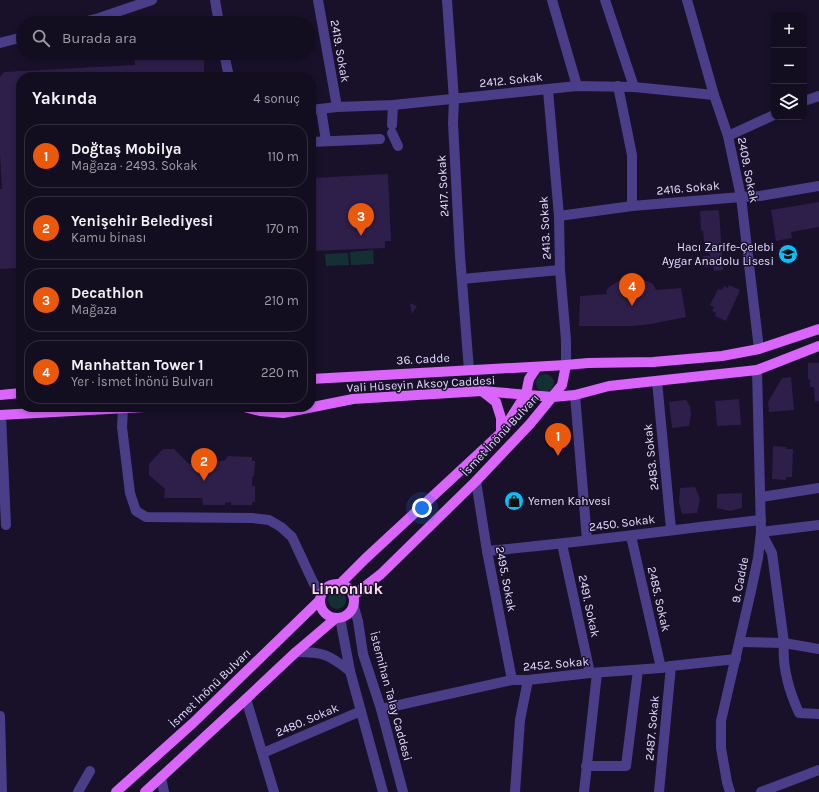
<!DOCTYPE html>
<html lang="tr">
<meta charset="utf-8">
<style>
:root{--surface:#130d20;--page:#201b2d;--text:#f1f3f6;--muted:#9d9ca5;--line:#322d3e;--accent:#ea580c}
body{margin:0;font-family:Karla,sans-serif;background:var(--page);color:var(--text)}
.controls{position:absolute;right:12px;top:12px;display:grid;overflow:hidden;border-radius:8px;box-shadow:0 2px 6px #0003}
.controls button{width:36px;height:36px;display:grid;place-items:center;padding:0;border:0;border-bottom:1px solid var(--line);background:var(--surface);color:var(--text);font:20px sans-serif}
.you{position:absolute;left:422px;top:508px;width:14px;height:14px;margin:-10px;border:3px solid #fff;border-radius:50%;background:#1a73e8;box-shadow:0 0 0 6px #1a73e833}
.badge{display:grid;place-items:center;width:26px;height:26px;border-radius:50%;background:var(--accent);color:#fff;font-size:13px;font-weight:700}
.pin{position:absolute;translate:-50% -33px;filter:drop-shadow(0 1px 2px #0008)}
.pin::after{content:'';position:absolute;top:21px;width:14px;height:12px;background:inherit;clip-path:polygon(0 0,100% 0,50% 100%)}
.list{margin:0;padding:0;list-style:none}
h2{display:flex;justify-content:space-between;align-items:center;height:52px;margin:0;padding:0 16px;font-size:17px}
h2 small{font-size:13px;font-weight:400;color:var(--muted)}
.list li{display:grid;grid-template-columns:26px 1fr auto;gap:12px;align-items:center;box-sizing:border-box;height:64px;margin:0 8px 8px;padding:0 8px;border:1px solid var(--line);border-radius:16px}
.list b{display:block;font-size:15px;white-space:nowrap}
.list p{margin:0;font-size:13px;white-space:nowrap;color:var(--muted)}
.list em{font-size:13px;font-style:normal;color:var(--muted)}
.icon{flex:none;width:22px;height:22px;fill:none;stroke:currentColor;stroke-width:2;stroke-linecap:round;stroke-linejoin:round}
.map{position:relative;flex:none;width:819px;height:792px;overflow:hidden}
.search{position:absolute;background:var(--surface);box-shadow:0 2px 6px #0003;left:16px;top:16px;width:300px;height:44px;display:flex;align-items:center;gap:10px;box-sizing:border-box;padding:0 14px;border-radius:22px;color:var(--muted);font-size:15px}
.panel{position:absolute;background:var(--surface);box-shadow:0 2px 6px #0003;left:16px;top:72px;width:300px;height:340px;border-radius:16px}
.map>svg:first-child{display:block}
</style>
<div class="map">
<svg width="819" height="792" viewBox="0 0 819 792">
<rect width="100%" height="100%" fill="#19112a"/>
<g fill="#143034">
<polygon points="373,250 374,264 351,265 350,252"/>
<polygon points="348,253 349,265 326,266 325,254"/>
<circle cx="545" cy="383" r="9"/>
<circle cx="337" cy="600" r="9"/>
</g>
<g fill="#2d1e4a">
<polygon points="134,53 197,53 204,61 204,77 21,77 21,268 0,269 0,189 2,189 0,153 0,77 4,72 135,65"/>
<polygon points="388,174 391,241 385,241 385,248 311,251 311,178"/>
<polygon points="819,202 819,227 791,232 792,238 776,241 771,210"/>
<polygon points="719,210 723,270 714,271 713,266 704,267 703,256 710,256 709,253 705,253 703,230 701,231 700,211"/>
<polygon points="629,278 641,279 647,281 653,284 656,290 681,288 686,317 651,324 633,326 579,326 580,296 607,294 606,291 609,287 618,281"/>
<polygon points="729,285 740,290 726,321 715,316 716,313 712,311 714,307 710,305 718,289 722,290 724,286 728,288"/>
<polygon points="410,303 417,306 412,314"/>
<polygon points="808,363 819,363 819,401 815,402 814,387 810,387 810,379 808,380"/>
<polygon points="791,377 794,410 769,412 768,402 782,378"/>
<polygon points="739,399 741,425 717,426 715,401"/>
<polygon points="686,400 690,406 691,414 689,426 672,428 669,402"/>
<polygon points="773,446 786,447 786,449 793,449 792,477 786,477 786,480 772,479"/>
<polygon points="163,449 174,449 189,464 197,464 198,461 203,462 203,457 210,457 215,461 224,461 228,456 252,457 252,461 255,461 254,476 252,477 252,486 255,486 255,502 252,502 252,505 231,505 231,502 225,503 225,505 203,505 202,498 164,498 165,489 149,475 149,464"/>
<polygon points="695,487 700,499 697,513 682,514 679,502 680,488"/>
<polygon points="742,493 742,508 730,511 717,508 717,494"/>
</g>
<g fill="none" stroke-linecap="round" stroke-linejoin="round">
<g stroke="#4b3e88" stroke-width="10">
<polyline points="215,0 219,23"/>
<polyline points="318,0 337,107"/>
<polyline points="447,0 454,100 453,123 460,256 469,370"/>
<polyline points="552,0 577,86"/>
<polyline points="605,0 634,87"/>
<polyline points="687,0 714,95 728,136 741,197 759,349"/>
<polyline points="79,23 99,18 152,0"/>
<polyline points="0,43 23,37"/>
<polyline points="224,53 229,77"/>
<polyline points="618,86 632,155 632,206"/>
<polyline points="548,90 559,216 560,270 566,340 566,365"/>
<polyline points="804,101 819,96"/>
<polyline points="321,109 326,141"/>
<polyline points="311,110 337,107 393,105 577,86 634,87 714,95"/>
<polyline points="392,125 393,105"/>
<polyline points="392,133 398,146"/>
<polyline points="728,136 774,115"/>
<polyline points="311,142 380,139"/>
<polyline points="559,216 632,206 741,197 760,196 819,186"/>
<polyline points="462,279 560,270"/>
<polyline points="657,381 671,529"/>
<polyline points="575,395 587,540"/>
<polyline points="123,409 122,427 130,493 136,511 146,517 252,518 269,520 281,527 292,537 313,582 321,594"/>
<polyline points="1,415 6,525"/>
<polyline points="476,481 487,551 512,680"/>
<polyline points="761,497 819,488"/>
<path d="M819,525L761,532L772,553L784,643C782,666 789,691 799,713L819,714"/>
<polyline points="631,536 661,668"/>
<polyline points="562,544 590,673"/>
<path d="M487,551C579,543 669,530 761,520"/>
<polyline points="354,607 358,621 363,654 381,709 403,792"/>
<polyline points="340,618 350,671 383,792"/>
<polyline points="740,642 784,643 819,649"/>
<path d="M296,652C323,652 328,654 350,671"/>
<polyline points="246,699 274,792"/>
<polyline points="381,709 512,680 528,680 590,673 661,668 671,666 736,659"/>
<polyline points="0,716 2,792"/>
<polyline points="263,753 361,711"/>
<polyline points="586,766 626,766 638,670"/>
<polyline points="161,777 164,792"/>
<polyline points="78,792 90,771"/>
<polyline points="515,792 520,720 528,680"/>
<polyline points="584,792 597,673"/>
<polyline points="659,792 671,666"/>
<polyline points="730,792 727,782 721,748 721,721 751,591 758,558 761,532 757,370"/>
<polyline points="761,792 819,770"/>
</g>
<g stroke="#d965fb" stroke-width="10">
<polyline points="311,379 566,365 588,363 653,362 722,356 759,349 819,329"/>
<polyline points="482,391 496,402 501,418 501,433"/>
<polyline points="0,395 21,393"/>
<polyline points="244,407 260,411 283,413 353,399 482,391 553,397 575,395 609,386 757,370 819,346"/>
<polyline points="0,415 145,407"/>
<polyline points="341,583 365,559 501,433 526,394 529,379 537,367"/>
<circle cx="337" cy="601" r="17"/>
<polyline points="354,595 381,574 476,481 530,424 562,385 566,365"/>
<polyline points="116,792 193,723 320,600"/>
<polyline points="145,792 246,699 296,652 336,618"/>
</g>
</g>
<defs>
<g id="school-disc" transform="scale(1)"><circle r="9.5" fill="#0cbff9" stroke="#19112a"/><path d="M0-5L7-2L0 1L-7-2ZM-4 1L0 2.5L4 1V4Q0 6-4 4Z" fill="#111"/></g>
<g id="shop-disc" transform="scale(1)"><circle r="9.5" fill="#0cbff9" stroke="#19112a"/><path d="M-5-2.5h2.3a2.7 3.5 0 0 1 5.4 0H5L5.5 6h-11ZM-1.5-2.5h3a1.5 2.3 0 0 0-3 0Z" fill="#111"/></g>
</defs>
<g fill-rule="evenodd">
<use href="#school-disc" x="788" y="254"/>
<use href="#shop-disc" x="514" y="501"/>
</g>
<g text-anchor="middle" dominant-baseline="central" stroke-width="3" stroke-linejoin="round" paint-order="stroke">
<g font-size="12" fill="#e4dbfe" stroke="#19112a">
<text transform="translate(340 51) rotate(80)">2419. Sokak</text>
<text transform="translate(511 80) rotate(-6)">2412. Sokak</text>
<text transform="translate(748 170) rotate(79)">2409. Sokak</text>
<text transform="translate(443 186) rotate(-93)">2417. Sokak</text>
<text transform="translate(688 188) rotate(-5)">2416. Sokak</text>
<text transform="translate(545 228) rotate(-93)">2413. Sokak</text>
<text transform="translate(423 359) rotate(-3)">36. Cadde</text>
<text transform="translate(421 384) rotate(-3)">Vali Hüseyin Aksoy Caddesi</text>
<text transform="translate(500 435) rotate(-47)">İsmet İnönü Bulvarı</text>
<text transform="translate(651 457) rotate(-96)">2483. Sokak</text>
<text transform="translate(622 523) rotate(-7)">2450. Sokak</text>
<text transform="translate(506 579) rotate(79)">2495. Sokak</text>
<text transform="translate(740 580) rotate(-79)">9. Cadde</text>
<text transform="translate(659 599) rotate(77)">2485. Sokak</text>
<text transform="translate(589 606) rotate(78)">2491. Sokak</text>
<text transform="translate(556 664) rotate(-5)">2452. Sokak</text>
<text transform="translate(210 688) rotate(-44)">İsmet İnönü Bulvarı</text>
<text transform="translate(391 696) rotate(75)">İstemihan Talay Caddesi</text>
<text transform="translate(307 720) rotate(-23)">2480. Sokak</text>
<text transform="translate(652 728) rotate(-85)">2487. Sokak</text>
</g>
<g font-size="12" fill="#e4dbfe" stroke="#19112a" text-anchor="end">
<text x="774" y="247">Hacı Zarife-Çelebi<tspan x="774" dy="14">Aygar Anadolu Lisesi</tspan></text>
<text x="528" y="501" text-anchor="start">Yemen Kahvesi</text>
</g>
<g font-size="16" font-weight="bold" fill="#fedded" stroke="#19112a">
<text x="347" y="588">Limonluk</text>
</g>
</g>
</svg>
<div class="controls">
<button>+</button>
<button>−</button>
<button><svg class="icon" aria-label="layers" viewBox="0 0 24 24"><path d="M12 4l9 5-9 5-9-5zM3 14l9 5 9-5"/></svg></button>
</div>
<div class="you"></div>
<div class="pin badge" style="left:558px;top:456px">1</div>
<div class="pin badge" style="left:204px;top:481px">2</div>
<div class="pin badge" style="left:361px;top:236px">3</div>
<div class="pin badge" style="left:632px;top:306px">4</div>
<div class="search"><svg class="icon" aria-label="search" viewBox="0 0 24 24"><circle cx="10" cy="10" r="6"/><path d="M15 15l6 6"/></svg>Burada ara</div>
<section class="panel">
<h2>Yakında<small>4 sonuç</small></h2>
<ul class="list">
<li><span class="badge">1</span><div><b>Doğtaş Mobilya</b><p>Mağaza · 2493. Sokak</p></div><em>110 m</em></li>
<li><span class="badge">2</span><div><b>Yenişehir Belediyesi</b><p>Kamu binası</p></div><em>170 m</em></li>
<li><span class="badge">3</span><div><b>Decathlon</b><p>Mağaza</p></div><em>210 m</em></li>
<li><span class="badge">4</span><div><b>Manhattan Tower 1</b><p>Yer · İsmet İnönü Bulvarı</p></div><em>220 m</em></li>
</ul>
</section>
</div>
